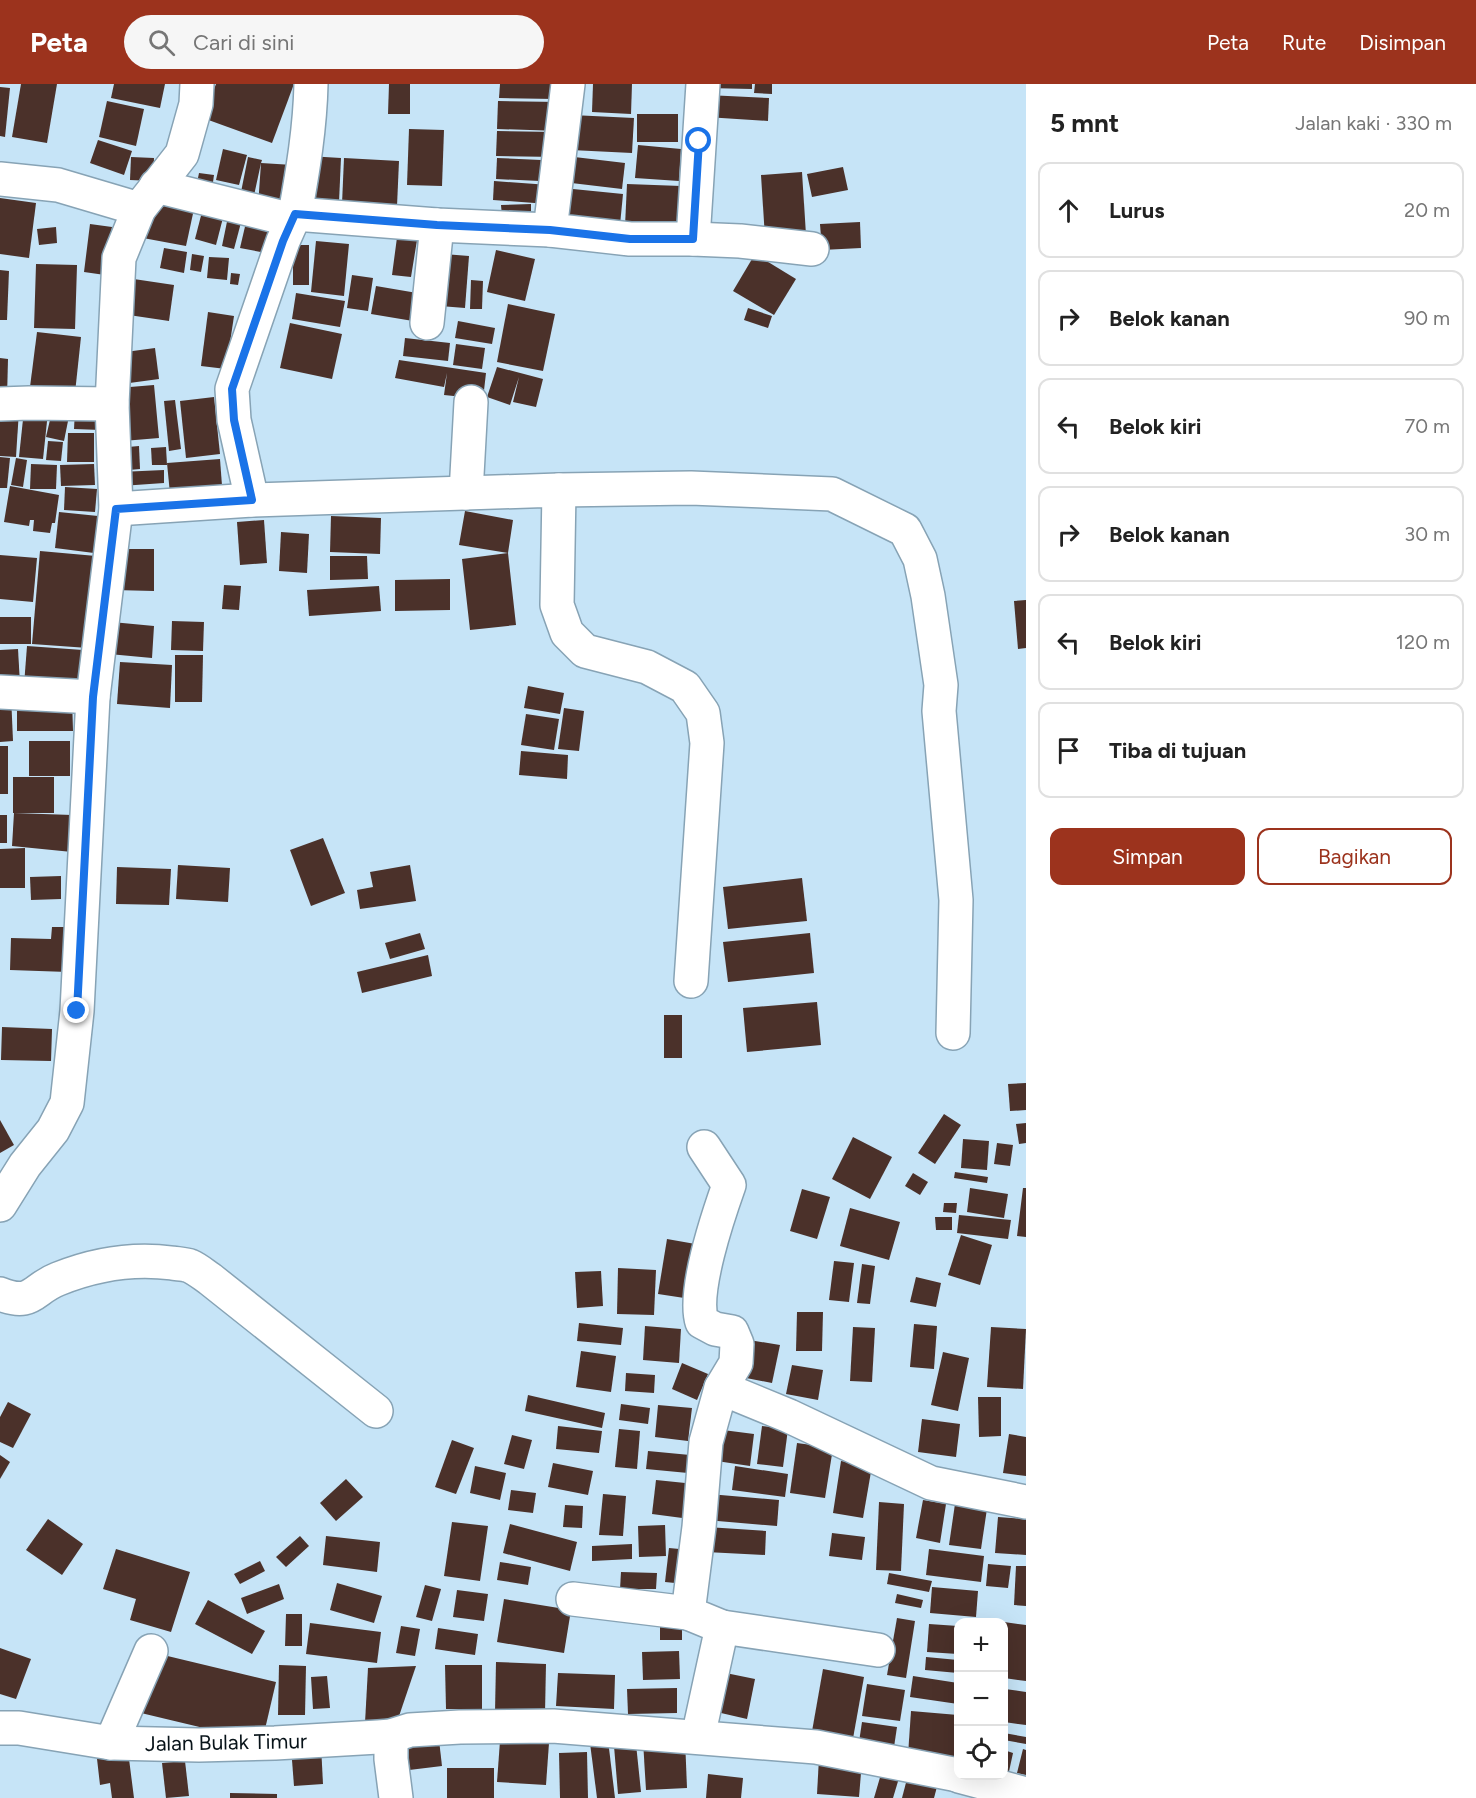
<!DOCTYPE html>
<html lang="id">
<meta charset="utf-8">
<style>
:root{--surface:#fff;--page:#f6f6f6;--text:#222;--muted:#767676;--line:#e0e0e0;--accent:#9c331d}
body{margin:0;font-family:Figtree,sans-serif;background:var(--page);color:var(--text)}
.controls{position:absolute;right:18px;bottom:18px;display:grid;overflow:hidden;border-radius:12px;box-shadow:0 6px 24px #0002}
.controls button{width:54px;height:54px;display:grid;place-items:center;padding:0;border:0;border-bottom:2px solid var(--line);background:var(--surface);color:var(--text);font:30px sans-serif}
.stop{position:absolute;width:18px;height:18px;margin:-14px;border:4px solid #1a73e8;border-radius:50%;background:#fff}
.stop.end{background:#1a73e8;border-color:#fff;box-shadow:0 2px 6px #0008}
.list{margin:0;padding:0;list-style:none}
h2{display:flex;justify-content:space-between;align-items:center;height:78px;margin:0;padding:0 24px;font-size:26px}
h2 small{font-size:20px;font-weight:400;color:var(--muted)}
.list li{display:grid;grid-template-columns:39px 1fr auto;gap:18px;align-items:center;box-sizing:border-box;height:96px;margin:0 12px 12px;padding:0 12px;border:2px solid var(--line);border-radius:12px}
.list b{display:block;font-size:22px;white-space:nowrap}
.list em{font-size:20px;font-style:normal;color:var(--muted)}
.actions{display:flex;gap:12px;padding:18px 24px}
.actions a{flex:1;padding:14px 0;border:2px solid var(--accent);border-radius:12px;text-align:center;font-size:21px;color:var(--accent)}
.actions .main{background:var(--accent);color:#fff}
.icon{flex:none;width:33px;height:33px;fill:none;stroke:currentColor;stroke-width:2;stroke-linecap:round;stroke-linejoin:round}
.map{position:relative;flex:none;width:1026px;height:1714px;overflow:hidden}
header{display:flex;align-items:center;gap:36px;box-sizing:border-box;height:84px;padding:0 30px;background:var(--accent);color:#fff}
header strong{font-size:28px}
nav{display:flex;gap:33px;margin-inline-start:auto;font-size:21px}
.search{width:420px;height:54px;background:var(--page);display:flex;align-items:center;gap:15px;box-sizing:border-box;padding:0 21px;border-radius:33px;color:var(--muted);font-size:22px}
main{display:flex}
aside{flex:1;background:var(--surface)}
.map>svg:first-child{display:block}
</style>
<header>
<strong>Peta</strong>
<div class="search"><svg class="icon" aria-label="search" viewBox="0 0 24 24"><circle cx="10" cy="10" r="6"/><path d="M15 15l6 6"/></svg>Cari di sini</div>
<nav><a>Peta</a><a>Rute</a><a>Disimpan</a></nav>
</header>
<main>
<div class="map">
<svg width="1026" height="1714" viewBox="0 0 1026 1714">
<rect width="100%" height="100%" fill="#c6e4f7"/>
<g fill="#4b312a">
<polygon points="21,0 57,0 47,59 12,53"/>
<polygon points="114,0 165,0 160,24 111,14"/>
<polygon points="216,0 294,0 272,59 203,34"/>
<polygon points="389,0 410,0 410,30 388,30"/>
<polygon points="500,0 556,0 555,15 499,14"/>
<polygon points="593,0 632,0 631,30 592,28"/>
<polygon points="707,0 752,0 752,5 707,4"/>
<polygon points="755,0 772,0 772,10 754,9"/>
<polygon points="0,3 10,4 5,53 0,52"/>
<polygon points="707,11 769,14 768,37 706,33"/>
<polygon points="107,17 144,25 136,62 99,53"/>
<polygon points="498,17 559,18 559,47 497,45"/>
<rect x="637" y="30" width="41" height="28"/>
<polygon points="572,31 634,34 632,69 571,66"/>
<polygon points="409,45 444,46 442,102 407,101"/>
<polygon points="497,47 556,48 556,73 496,72"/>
<polygon points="98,56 132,67 124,91 90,79"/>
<polygon points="638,61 681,65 679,97 635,94"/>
<polygon points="223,65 247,71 239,101 216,96"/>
<polygon points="308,72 341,74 339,118 306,117"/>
<polygon points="566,72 625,79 622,105 563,98"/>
<polygon points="131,73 154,74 153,97 130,96"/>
<polygon points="248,73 262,76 261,79 293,81 290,123 258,122 261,79 253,116 240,113"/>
<polygon points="344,74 399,77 397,122 342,120"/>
<polygon points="497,74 541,76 540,97 496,95"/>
<polygon points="843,83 848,106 812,113 807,90"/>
<polygon points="802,88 806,151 765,154 761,91"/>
<polygon points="199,89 214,91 211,112 195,109"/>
<polygon points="494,97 549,101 548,120 493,116"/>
<polygon points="627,100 681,102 678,144 625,142"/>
<polygon points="563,104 623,110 620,141 559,135"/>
<polygon points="0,114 36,119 29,174 0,170"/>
<polygon points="150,117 194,125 186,162 143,154"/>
<polygon points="204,120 225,126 216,161 195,155"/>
<polygon points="531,120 531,132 502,132 501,121"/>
<polygon points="229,128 243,131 234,165 222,162"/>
<polygon points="247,134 272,139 266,169 240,164"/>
<polygon points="860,138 861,164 822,166 820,140"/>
<polygon points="90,140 112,143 105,191 84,188"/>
<polygon points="56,143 57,159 39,161 37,145"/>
<polygon points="398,146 428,148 415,205 418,150 411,193 392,191"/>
<polygon points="316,157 349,160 344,212 311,208"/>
<rect x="293" y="161" width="16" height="40"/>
<polygon points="164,164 187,168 184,189 160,184"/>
<polygon points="496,166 535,175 525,217 487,208"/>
<polygon points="192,170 204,172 201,188 190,186"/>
<polygon points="444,170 469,172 465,224 440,222"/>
<polygon points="755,170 796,195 774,231 733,207"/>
<polygon points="209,173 229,174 227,196 207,194"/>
<polygon points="36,180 77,181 75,245 34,244"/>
<polygon points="0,186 9,187 7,236 0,236"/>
<polygon points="231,189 240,190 238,201 230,200"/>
<polygon points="352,191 373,194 368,227 347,224"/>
<polygon points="127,194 174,201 169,237 122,230"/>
<polygon points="471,196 483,197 482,225 470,225"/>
<polygon points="376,202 417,209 413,237 371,230"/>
<polygon points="296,209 345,217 340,243 292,235"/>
<polygon points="508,220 555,230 543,287 497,278"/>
<polygon points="748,224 772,232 768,244 744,236"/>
<polygon points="208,228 234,232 226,285 201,282"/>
<polygon points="458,237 495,244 492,260 455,254"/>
<polygon points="290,239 342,250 332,295 280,284"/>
<polygon points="37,248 81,253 75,309 30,303"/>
<polygon points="405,254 450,259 448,277 403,272"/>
<polygon points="456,260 485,264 482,285 453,281"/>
<polygon points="155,264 159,295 122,300 118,269"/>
<polygon points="0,274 8,275 7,314 0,314"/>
<polygon points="399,276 486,289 483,315 444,311 447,289 444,303 395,294"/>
<polygon points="497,283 543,295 536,323 513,318 519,293 510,321 487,313"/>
<polygon points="154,301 159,354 123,357 118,304"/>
<polygon points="214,313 220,370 186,374 180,317"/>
<polygon points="175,316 181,365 169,367 164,317"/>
<polygon points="53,323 70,327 64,357 46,353"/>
<polygon points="0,325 19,326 16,373 0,372"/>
<polygon points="24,326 48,328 43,375 19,373"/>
<polygon points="75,326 102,327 101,346 74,345"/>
<polygon points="68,349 94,349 94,378 67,378"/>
<polygon points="48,357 63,358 61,377 46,376"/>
<polygon points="139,362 140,385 118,387 117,364"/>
<polygon points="166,363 167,381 152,381 151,364"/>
<polygon points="0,373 10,374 7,404 0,404"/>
<polygon points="16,374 27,376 23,403 11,401"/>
<polygon points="220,375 223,415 171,420 167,379"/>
<polygon points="31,380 57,381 56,405 30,405"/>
<polygon points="94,380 95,401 61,402 60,381"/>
<polygon points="164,386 164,399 121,402 120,388"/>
<polygon points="10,402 59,411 55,439 52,439 50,449 33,447 34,436 30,436 29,442 4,438"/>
<polygon points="65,403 97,405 95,428 64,426"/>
<polygon points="465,427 513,436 508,469 516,541 470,546 462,475 508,469 459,461"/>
<polygon points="59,428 98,432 94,469 55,464"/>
<polygon points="331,432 381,434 380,470 330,468"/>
<polygon points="264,436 267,479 240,481 237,438"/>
<polygon points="281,448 309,450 307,489 279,487"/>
<polygon points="115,465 154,465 154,507 114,506"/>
<polygon points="40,467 96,472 88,564 32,560"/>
<polygon points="0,471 37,474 33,518 0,515"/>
<polygon points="330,472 367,472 368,495 330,496"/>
<polygon points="450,495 450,526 395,527 395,496"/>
<polygon points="224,501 241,502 239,526 222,525"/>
<polygon points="379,502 381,527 309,532 307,506"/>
<polygon points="1026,516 1026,564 1018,565 1014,517"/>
<rect x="0" y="533" width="31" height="27"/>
<polygon points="172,537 204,538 203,567 171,566"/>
<polygon points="112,538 154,542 152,574 109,570"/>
<polygon points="27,562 83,566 79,607 24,601"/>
<polygon points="18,565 20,600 0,601 0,566"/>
<polygon points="175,571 203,571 202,618 175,618"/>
<polygon points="120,578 172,581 170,624 117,620"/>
<polygon points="528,602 564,609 560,630 524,624"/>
<polygon points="0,611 11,611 13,657 0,658"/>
<polygon points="17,615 72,615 73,647 17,647"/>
<polygon points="564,624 584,627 579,667 558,665"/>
<polygon points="526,630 559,635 554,666 521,661"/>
<rect x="29" y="657" width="41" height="35"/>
<rect x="0" y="662" width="8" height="48"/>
<polygon points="521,667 568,671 567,695 519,691"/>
<rect x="13" y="693" width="41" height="36"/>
<polygon points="14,729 72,731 72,768 12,762"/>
<rect x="0" y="731" width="7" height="28"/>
<polygon points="323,754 345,809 311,822 290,766"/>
<polygon points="25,764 25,804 0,804 0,765"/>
<polygon points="178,781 230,784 228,818 176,815"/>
<polygon points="410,781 416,817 360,825 357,806 373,803 370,788"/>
<polygon points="117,783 171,785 169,821 116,820"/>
<polygon points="61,792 61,815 31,816 30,793"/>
<polygon points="802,794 807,837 728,845 723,803"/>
<polygon points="52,843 70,843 68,888 10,886 11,854 51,855"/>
<polygon points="420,849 425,865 390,875 385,859"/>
<polygon points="810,849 814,889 728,898 723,858"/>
<polygon points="428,871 432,892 362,909 357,888"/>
<polygon points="817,918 821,961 747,968 743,924"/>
<rect x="664" y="931" width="18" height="43"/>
<polygon points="2,943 52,945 51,977 1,976"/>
<polygon points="1026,999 1026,1026 1010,1027 1008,1000"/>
<polygon points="944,1030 961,1041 935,1080 918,1069"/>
<polygon points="0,1036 14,1061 0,1069"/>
<polygon points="1026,1039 1026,1059 1019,1060 1016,1040"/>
<polygon points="853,1053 892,1073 870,1115 832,1095"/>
<polygon points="963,1055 989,1057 987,1086 961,1084"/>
<polygon points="997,1059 1013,1061 1010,1082 994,1080"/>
<polygon points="955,1088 988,1093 987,1099 954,1094"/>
<polygon points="913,1089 928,1098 920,1111 905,1102"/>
<polygon points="970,1104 1008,1110 1004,1134 967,1128"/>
<polygon points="1023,1104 1026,1104 1026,1153 1017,1152"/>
<polygon points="802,1105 830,1113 817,1155 790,1147"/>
<polygon points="944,1119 957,1119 956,1129 943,1128"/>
<polygon points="850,1124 900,1138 889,1176 840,1162"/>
<polygon points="959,1131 1011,1136 1008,1155 957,1149"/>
<polygon points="935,1133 952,1133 952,1146 936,1146"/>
<polygon points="961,1151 992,1161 980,1201 948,1191"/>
<polygon points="667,1155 701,1161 691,1215 658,1210"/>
<polygon points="834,1177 854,1179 849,1218 829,1216"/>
<polygon points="862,1180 875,1182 870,1220 857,1219"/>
<polygon points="618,1184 656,1186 654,1231 617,1230"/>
<polygon points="601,1187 603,1222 577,1224 575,1188"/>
<polygon points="916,1193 941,1199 936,1223 910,1218"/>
<polygon points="797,1228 823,1228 822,1267 796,1267"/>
<polygon points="579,1239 623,1244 621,1261 577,1257"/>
<polygon points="914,1240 937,1242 934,1285 910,1283"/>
<polygon points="645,1242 681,1245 679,1279 643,1276"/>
<polygon points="853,1243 875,1244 872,1298 850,1297"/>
<polygon points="991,1243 1026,1245 1023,1305 987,1303"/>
<polygon points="749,1256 780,1261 772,1299 741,1293"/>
<polygon points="581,1267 616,1272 611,1308 576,1303"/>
<polygon points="943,1268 969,1274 958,1327 931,1321"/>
<polygon points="682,1279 708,1290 697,1316 672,1305"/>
<polygon points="792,1281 823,1286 818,1316 786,1310"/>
<polygon points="626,1289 655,1291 654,1309 625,1307"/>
<polygon points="528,1311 605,1329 602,1344 525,1327"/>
<polygon points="978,1313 1001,1313 1001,1352 979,1353"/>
<polygon points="8,1318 31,1330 13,1364 0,1358 0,1333"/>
<polygon points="621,1320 650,1324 648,1340 619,1336"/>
<polygon points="658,1321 692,1324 688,1357 655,1353"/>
<polygon points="922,1335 960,1340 956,1373 918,1368"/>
<polygon points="558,1342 602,1347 599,1369 556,1365"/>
<polygon points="762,1342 788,1345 783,1383 757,1380"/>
<polygon points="619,1345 640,1347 637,1385 615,1383"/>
<polygon points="715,1345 754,1350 750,1382 710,1376"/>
<polygon points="1009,1350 1026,1353 1026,1392 1003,1389"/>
<polygon points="512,1351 532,1356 524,1385 504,1380"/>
<polygon points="452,1356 474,1364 456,1410 435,1403"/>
<polygon points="797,1359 833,1364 825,1414 790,1409"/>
<polygon points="648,1367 690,1371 688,1389 646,1385"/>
<polygon points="0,1371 10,1378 0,1395"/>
<polygon points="841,1377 872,1382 863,1434 833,1429"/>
<polygon points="553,1379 593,1387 588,1411 548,1403"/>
<polygon points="475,1382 506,1389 500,1416 470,1409"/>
<polygon points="735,1382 788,1390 785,1413 732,1406"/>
<polygon points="346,1395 363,1413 336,1437 320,1419"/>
<polygon points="656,1396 695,1400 690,1435 652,1430"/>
<polygon points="511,1406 536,1409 533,1429 508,1426"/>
<polygon points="603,1410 626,1412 623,1452 599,1451"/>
<polygon points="709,1410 779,1416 777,1442 706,1436"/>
<polygon points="956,1413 988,1418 981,1465 949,1461"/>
<polygon points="923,1416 946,1420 940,1459 916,1454"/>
<polygon points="879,1418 904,1420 901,1487 876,1486"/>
<polygon points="565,1421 583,1422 582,1444 563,1443"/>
<polygon points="998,1433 1026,1435 1026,1471 995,1469"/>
<polygon points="48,1435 83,1460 62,1491 26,1466"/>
<polygon points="452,1438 488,1442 480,1497 444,1492"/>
<polygon points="510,1440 577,1458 570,1487 503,1469"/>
<polygon points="665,1441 666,1472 639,1473 638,1442"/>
<polygon points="707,1443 766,1447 765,1471 706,1468"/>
<polygon points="832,1449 865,1453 862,1476 829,1472"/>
<polygon points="300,1452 309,1462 286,1483 276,1473"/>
<polygon points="326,1452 380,1458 377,1488 323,1481"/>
<polygon points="632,1460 632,1475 592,1477 592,1462"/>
<polygon points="669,1464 690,1466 685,1500 665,1498"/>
<polygon points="116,1465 190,1488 171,1548 130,1536 136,1515 103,1505"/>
<polygon points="929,1465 984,1472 981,1498 926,1491"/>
<polygon points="260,1477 265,1487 240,1500 234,1490"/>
<polygon points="500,1478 531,1483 528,1501 497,1496"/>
<polygon points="988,1480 1011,1482 1008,1504 986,1502"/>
<polygon points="1016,1482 1026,1482 1026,1522 1014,1521"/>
<polygon points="621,1488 657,1489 656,1505 620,1505"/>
<polygon points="889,1489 932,1497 929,1508 887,1500"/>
<polygon points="337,1499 382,1512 374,1539 330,1526"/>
<polygon points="279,1500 284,1515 247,1530 241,1514"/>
<polygon points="425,1501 441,1505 432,1537 416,1533"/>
<polygon points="932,1503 978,1507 976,1533 930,1529"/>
<polygon points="457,1506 488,1510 484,1537 453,1533"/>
<polygon points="897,1510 923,1516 921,1524 895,1519"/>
<polygon points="504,1515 571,1526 564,1569 497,1558"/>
<polygon points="208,1516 265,1547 252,1570 195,1540"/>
<polygon points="286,1530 302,1530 302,1562 285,1562"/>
<polygon points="897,1534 915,1537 906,1594 887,1591"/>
<rect x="660" y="1536" width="22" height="20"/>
<polygon points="1004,1538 1026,1541 1026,1597 1004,1594"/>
<polygon points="310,1539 381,1548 377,1579 306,1570"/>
<polygon points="929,1540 958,1542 958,1570 927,1568"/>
<polygon points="401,1542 420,1545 415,1572 396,1569"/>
<polygon points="438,1544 478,1550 475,1571 435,1565"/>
<polygon points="0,1564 31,1575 16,1615 0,1610"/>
<polygon points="679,1567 680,1595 643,1596 642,1568"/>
<polygon points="155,1569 276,1598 262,1658 141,1629"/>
<polygon points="926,1573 958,1576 958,1589 925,1586"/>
<polygon points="496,1578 546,1580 545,1629 495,1628"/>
<polygon points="279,1581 306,1582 305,1631 278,1631"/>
<polygon points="445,1581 482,1581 482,1625 446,1625"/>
<polygon points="416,1582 396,1641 365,1639 368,1584"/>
<polygon points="823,1585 864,1593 852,1660 811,1653"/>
<polygon points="716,1587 755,1595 747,1635 708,1626"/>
<polygon points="558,1589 615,1591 614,1625 556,1622"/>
<polygon points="327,1592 330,1624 313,1625 311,1593"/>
<polygon points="913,1592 958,1599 958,1620 910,1613"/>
<polygon points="867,1600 905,1606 900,1637 862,1632"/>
<polygon points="677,1604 677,1629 628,1630 627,1605"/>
<polygon points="1005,1605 1026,1608 1026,1641 1004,1638"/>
<polygon points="911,1627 958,1631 958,1675 908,1671"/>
<polygon points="862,1638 897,1643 894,1663 859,1658"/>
<polygon points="1004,1649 1026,1653 1026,1660 1004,1656"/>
<polygon points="685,1655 687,1704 646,1706 643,1657"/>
<polygon points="439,1656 442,1682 401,1687 398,1660"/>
<polygon points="608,1656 615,1714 597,1714 590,1659"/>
<polygon points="500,1657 549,1659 546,1701 497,1698"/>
<polygon points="636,1660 641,1708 618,1710 614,1662"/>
<polygon points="321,1661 323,1700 294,1702 291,1663"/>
<polygon points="1023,1665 1026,1666 1026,1691 1017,1689"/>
<polygon points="96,1666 128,1667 134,1714 112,1714 110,1699 100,1701"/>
<polygon points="1004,1666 1013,1669 1008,1692 1004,1691"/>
<polygon points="587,1668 588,1714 560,1714 559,1669"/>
<polygon points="819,1674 862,1677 859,1713 817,1710"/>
<polygon points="185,1677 189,1712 166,1714 162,1679"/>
<rect x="447" y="1684" width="47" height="30"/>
<polygon points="708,1690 743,1694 741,1714 706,1714"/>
<polygon points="881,1690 899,1694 893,1714 874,1714"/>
<polygon points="908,1691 938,1699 934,1714 902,1714"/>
<polygon points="230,1709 277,1710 277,1714 230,1714"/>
</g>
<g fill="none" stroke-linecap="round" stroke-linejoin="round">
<g stroke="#87a3b5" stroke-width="36">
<g id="minor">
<polyline points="568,0 550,146 630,155 693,155 703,0"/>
<polyline points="0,95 58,101 139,125"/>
<polyline points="156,102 292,136"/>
<path d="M295,130C303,86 310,44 311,0"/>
<polyline points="693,155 740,157 812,165"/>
<polyline points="427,239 437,141"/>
<polyline points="0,320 29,319 112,320"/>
<polyline points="559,406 691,404 832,410 905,446 920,475 928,512 941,601 939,627 956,816 953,949"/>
<polyline points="466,409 471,318"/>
<polyline points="252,416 234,336 232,305 283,157 295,130 437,141 550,146"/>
<polyline points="116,425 252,416 559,406 557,521 567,549 585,567 647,583 685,603 703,629 707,659 691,897"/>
<polyline points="0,608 93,613"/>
<polyline points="0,1121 25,1081 53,1046 67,1019 77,927 93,613 116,425 112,320 119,174 139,125 182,70 196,20 197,0"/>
<path d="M0,1210C33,1223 32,1205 58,1195C95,1180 134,1174 172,1179C178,1180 185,1180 190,1182C197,1185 204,1191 210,1195L376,1327"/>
<polyline points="721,1304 789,1332 931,1399 1026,1418"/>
<polyline points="573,1515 688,1529"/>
<polyline points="722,1543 878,1566"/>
<polyline points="0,1644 19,1644 111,1659 199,1661 275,1659 378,1653 391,1652 410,1646 460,1643 553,1642 816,1663 958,1691"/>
<polyline points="391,1652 391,1675 396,1714"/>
<path d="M698,1653L722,1543L688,1529L699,1443L706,1358L721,1304L736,1279L737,1260L732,1248L715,1245L702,1238C692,1208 718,1132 729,1101L704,1063"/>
<polyline points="111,1659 151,1567"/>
<polyline points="959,1692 1026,1710"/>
</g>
</g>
<use href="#minor" stroke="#fff" stroke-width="33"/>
</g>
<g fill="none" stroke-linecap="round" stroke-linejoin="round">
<polyline stroke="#1a73e8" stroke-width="8" points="77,927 93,613 116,425 252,416 234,336 232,305 283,157 295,130 437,141 550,146 630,155 693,155 699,57"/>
</g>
<g text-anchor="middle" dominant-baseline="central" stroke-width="6" stroke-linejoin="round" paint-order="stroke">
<g font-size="21" fill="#081319" stroke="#fff">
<text transform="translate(226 1658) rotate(-1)">Jalan Bulak Timur</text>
</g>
</g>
</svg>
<div class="controls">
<button>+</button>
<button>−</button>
<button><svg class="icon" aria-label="locate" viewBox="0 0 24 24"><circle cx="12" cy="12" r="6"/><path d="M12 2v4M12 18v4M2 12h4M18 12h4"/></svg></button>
</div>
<div class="stop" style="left:699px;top:57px"></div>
<div class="stop end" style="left:77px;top:927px"></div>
</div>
<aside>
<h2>5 mnt<small>Jalan kaki · 330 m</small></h2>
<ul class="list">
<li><svg class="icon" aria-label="ahead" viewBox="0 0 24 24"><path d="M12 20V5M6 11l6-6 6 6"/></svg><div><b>Lurus</b></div><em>20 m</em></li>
<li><svg class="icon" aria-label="right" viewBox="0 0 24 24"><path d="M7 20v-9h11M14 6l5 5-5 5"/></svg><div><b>Belok kanan</b></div><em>90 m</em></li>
<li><svg class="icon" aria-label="left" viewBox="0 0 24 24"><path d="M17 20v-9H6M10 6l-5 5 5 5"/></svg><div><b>Belok kiri</b></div><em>70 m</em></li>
<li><svg class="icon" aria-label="right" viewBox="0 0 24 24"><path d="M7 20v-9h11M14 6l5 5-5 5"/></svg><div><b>Belok kanan</b></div><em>30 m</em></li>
<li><svg class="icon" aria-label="left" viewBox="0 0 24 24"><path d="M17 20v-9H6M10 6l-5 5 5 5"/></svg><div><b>Belok kiri</b></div><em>120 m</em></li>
<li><svg class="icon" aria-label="arrive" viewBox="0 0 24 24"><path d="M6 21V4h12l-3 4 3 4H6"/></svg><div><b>Tiba di tujuan</b></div></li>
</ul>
<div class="actions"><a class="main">Simpan</a><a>Bagikan</a></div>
</aside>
</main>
